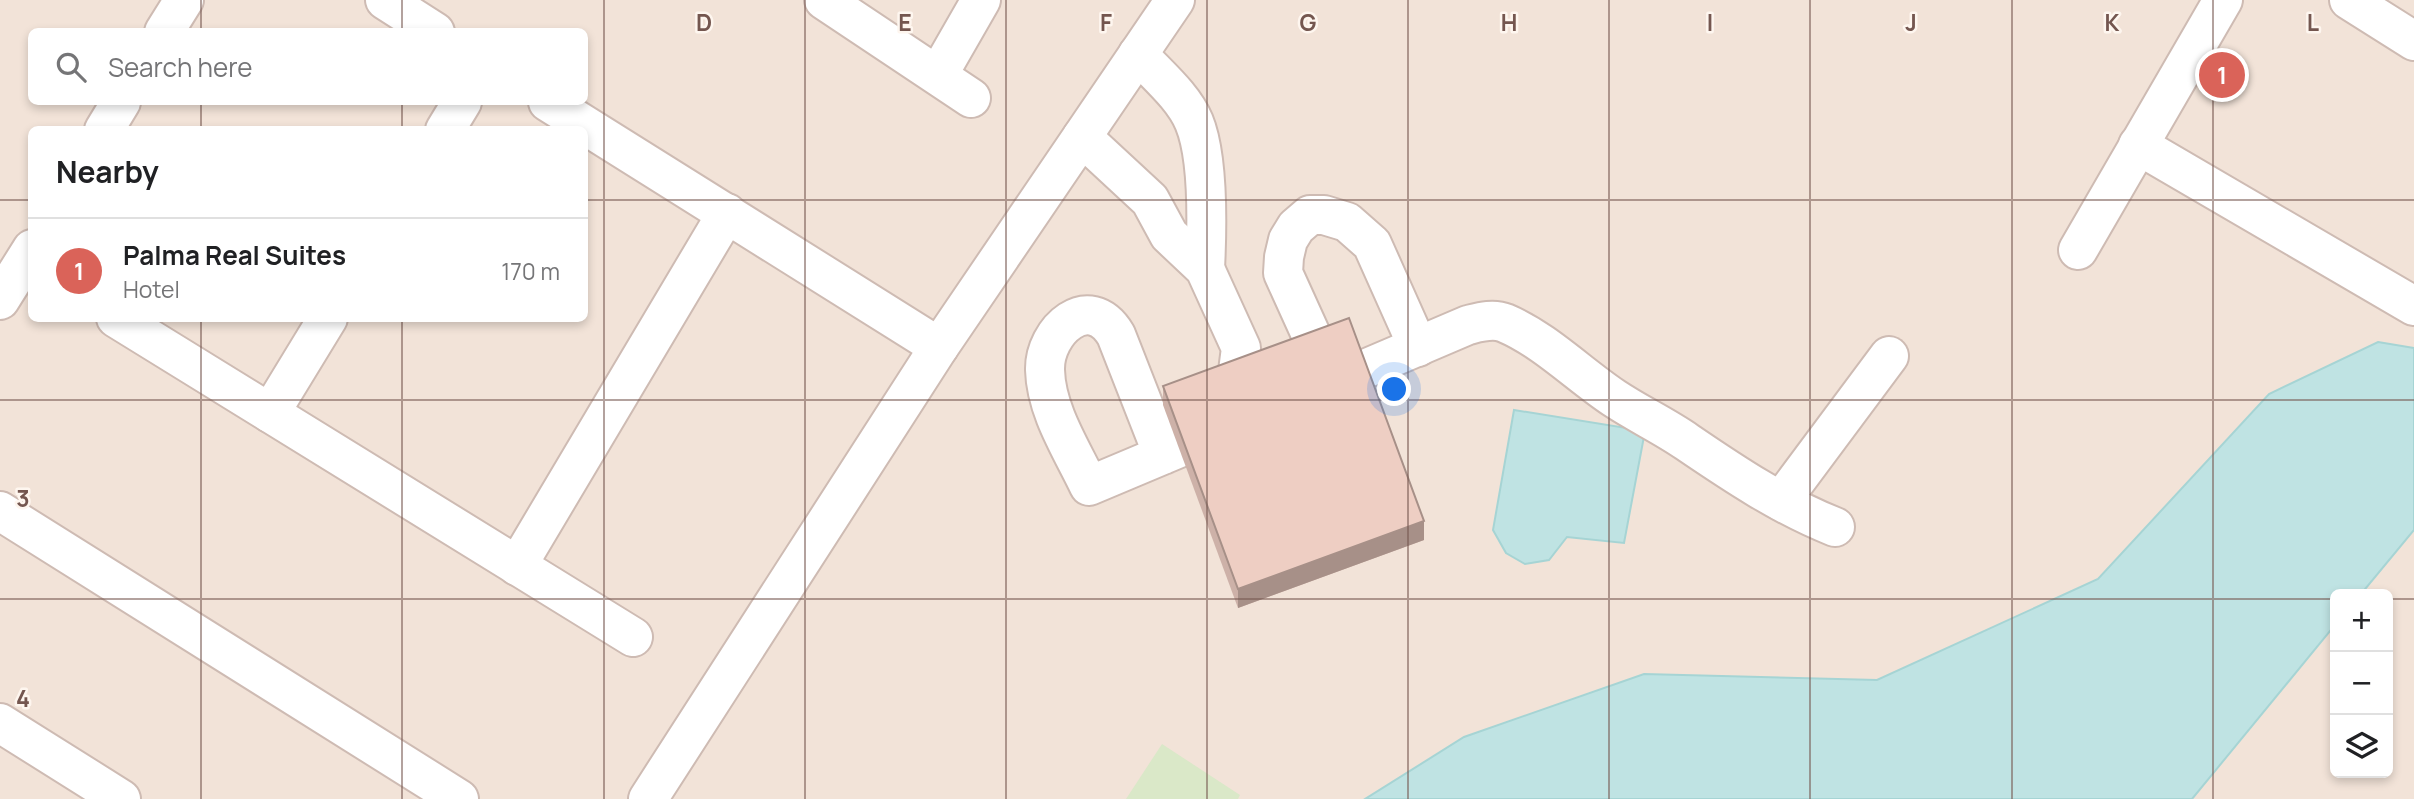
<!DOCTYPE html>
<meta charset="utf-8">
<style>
:root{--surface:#fff;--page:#f6f6f6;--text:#202124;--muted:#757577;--line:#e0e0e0;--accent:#da6359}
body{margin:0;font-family:Manrope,sans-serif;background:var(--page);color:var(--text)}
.controls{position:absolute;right:21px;bottom:21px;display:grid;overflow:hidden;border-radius:10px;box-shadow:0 4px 10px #0003}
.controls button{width:63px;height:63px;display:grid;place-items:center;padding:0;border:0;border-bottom:2px solid var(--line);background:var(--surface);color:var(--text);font:35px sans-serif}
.you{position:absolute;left:1395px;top:390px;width:24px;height:24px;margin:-18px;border:5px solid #fff;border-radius:50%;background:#1a73e8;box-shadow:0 0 0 10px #1a73e833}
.badge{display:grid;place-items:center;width:46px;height:46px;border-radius:50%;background:var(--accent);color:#fff;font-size:23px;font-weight:700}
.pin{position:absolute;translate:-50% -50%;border:4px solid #fff;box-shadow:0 2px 7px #0006}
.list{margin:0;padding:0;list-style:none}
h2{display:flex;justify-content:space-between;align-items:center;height:91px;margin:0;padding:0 28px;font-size:30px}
h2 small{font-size:23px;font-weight:400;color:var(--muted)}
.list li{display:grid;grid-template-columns:46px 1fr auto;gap:21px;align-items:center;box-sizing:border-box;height:105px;padding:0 28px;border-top:2px solid var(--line)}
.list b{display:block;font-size:26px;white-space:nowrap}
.list p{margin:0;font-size:23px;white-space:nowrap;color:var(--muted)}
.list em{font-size:23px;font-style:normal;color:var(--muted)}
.icon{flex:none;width:38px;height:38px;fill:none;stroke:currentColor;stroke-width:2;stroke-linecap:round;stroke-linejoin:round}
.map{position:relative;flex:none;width:2414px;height:799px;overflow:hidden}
.search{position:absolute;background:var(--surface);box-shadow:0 4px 10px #0003;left:28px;top:28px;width:560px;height:77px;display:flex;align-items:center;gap:18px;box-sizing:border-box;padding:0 24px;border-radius:10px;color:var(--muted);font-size:26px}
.panel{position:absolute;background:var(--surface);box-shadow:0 4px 10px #0003;left:28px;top:126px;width:560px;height:196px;border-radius:10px}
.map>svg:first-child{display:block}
</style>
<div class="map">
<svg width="2414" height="799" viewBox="0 0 2414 799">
<rect width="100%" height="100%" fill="#fbf1e9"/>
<path fill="#f2e3d8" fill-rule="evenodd" d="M0,0H2414V799H0ZM32,32H584V102H32ZM32,130H584V318H32ZM2335,594H2388V773H2335Z"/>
<polygon fill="#dae8c8" points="1162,744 1240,795 1238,799 1126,799"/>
<g fill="#bfe3e3" stroke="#a6d4d4" stroke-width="2">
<polygon points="2378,342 2414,348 2414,530 2361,594 2335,594 2335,625 2192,799 1365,799 1464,737 1644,674 1877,680 2098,579 2269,394"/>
<polygon points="1514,410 1645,431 1624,543 1567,537 1549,560 1525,564 1506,553 1493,530"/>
</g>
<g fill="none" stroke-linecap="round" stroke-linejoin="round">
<g stroke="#cebbb3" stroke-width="42">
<g id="minor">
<polyline points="385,0 435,32"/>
<polyline points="824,0 971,98"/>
<polyline points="2349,0 2414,41"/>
<polyline points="164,32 184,0"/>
<path d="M1138,54C1157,75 1183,96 1194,122C1209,158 1207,229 1205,269"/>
<polyline points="938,75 981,0"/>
<polyline points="548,102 939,347"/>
<polyline points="104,130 121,102"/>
<polyline points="445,130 462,102"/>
<polyline points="1082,137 1150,200 1169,235 1205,269 1241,348 1233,410"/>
<polyline points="2138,145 2414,306"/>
<polyline points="2078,250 2223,0"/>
<polyline points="0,300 32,249"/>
<polyline points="116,318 633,637"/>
<polyline points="1332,381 1283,273 1284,257 1288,240 1296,227 1310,215 1324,215 1347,222 1372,244 1418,347"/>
<path d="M1318,389L1468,325C1480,322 1493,318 1505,323C1545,340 1578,374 1614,398C1638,414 1664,426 1687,442C1734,474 1782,506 1835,527"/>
<polyline points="270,413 328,318"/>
<path d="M1163,455L1116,335C1089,290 1044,331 1045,370C1046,411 1072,450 1089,486L1227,428"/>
<polyline points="1781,501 1889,356"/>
<polyline points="0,511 459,799"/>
<polyline points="517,566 727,213"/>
<polyline points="0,723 121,799"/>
<polyline points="648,799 939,347 1175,0"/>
</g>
</g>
<use href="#minor" stroke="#fff" stroke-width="38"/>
</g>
<polygon fill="#cdb1a8" points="1163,386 1424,540 1238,608 1163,405"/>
<polygon fill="#a79088" points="1424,521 1424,540 1238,608 1238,589"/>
<polygon fill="#eecec3" stroke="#a79088" stroke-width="2" points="1349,318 1424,521 1238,589 1163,386"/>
<path fill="none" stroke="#74564f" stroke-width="2" stroke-opacity="0.55" d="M201,0V32M402,0V32M604,0V799M805,0V799M1006,0V799M1207,0V799M1408,0V799M1609,0V799M1810,0V799M2012,0V799M2213,0V799M201,102V130M402,102V130M0,200H32M584,200H2414M201,318V799M402,318V799M0,400H2414M0,599H2335M2388,599H2414"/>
<g font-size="23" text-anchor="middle" font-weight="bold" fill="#74564f" stroke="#fef6ef" stroke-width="5" stroke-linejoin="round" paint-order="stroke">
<text x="704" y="31">D</text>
<text x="905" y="31">E</text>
<text x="1106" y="31">F</text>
<text x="1308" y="31">G</text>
<text x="1509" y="31">H</text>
<text x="1710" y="31">I</text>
<text x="1911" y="31">J</text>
<text x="2112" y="31">K</text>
<text x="2313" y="31">L</text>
<text x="23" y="507">3</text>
<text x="23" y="707">4</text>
</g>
</svg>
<div class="controls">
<button>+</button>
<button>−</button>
<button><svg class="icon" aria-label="layers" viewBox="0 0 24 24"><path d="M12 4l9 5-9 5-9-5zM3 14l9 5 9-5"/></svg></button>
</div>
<div class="you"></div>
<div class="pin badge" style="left:2222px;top:75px">1</div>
<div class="search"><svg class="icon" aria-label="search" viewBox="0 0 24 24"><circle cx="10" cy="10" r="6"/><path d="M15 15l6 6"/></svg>Search here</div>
<section class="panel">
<h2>Nearby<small></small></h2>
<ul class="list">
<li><span class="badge">1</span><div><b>Palma Real Suites</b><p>Hotel</p></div><em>170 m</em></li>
</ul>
</section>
</div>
